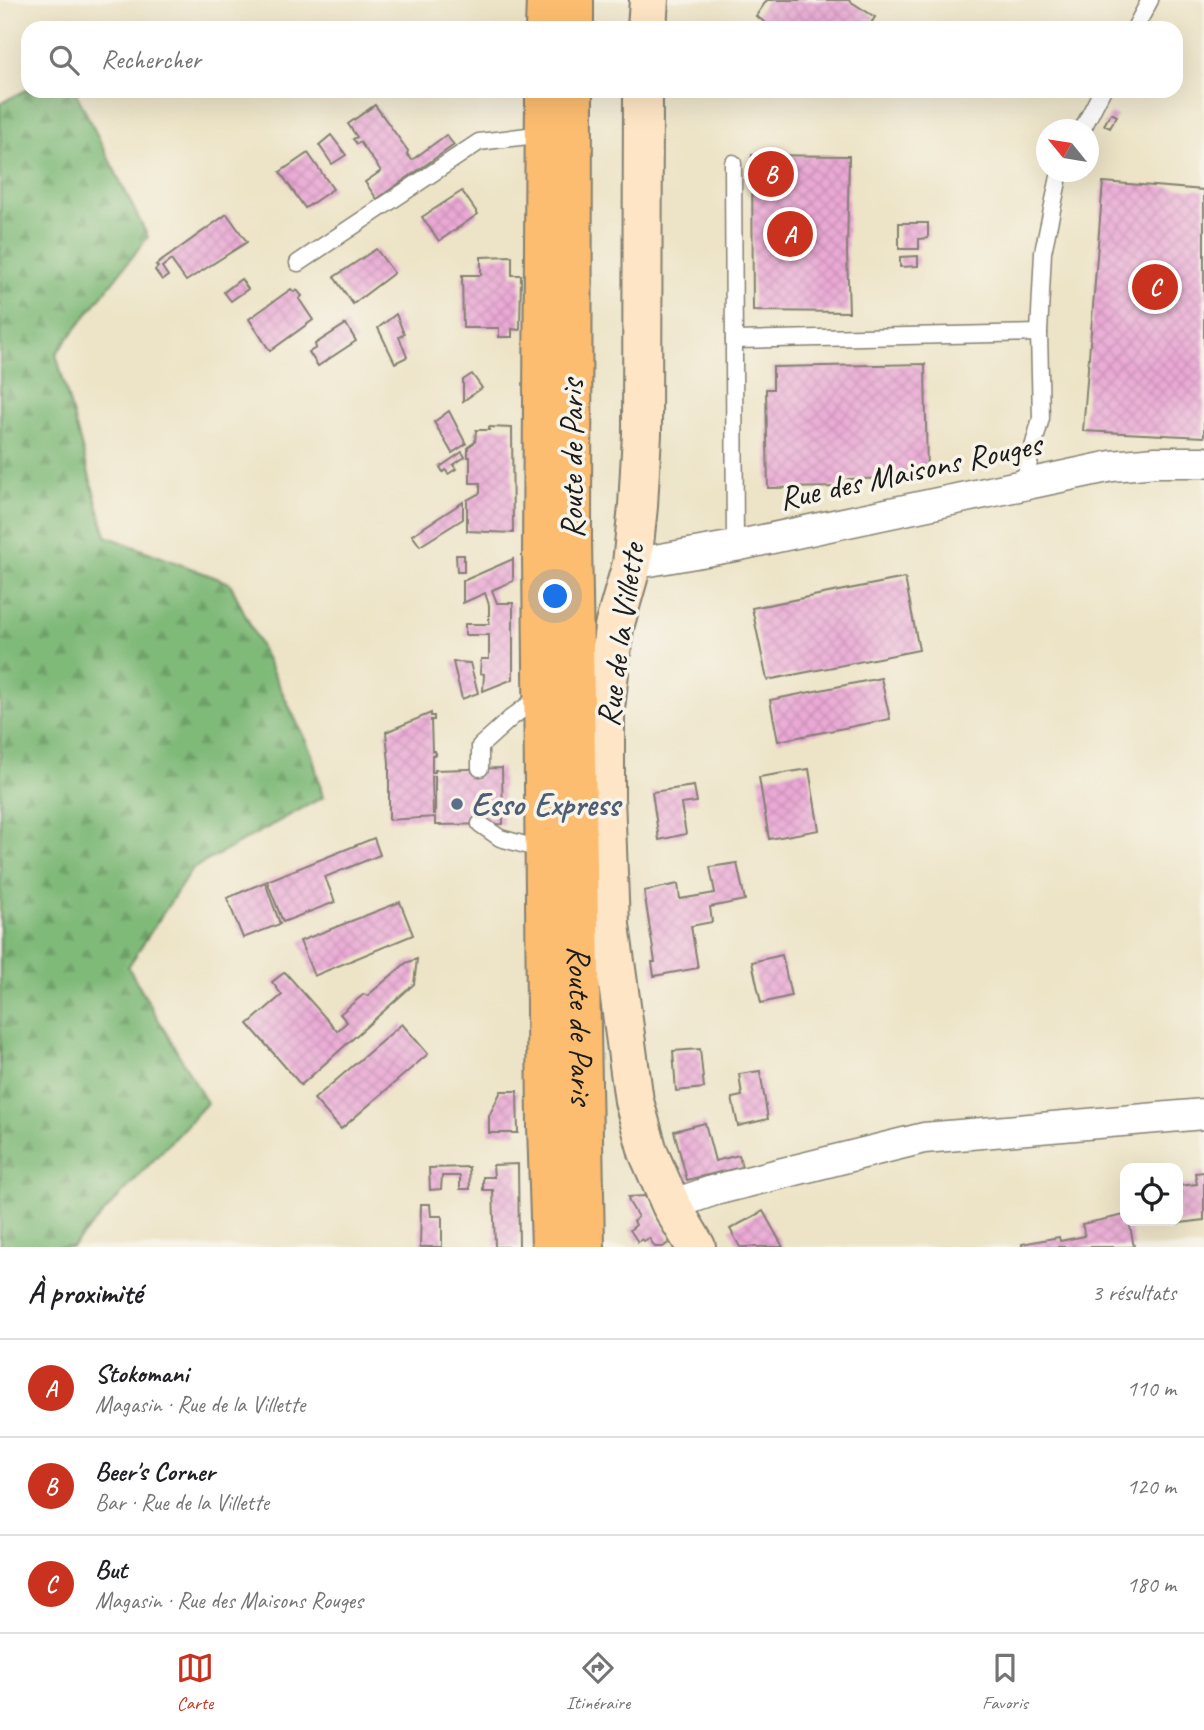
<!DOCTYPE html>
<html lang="fr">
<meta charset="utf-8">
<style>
:root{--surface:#fff;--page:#f2f2f2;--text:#202124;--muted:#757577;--line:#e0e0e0;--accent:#c8321e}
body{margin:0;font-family:Caveat,sans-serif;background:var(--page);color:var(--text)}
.controls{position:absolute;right:21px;bottom:21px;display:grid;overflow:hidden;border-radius:14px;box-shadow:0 7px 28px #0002}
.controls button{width:63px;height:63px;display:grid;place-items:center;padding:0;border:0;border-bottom:2px solid var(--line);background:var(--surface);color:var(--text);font:35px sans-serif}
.compass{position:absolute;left:1036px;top:119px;width:63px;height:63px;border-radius:50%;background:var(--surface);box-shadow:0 7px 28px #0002;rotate:300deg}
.you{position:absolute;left:556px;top:597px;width:24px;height:24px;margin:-18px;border:5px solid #fff;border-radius:50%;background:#1a73e8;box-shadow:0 0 0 10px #1a73e833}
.badge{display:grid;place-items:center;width:46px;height:46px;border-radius:50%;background:var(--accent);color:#fff;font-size:23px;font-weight:700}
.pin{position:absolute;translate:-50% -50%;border:4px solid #fff;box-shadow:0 2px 7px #0006}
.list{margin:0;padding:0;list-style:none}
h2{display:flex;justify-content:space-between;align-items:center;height:91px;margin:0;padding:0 28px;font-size:30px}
h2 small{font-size:23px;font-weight:400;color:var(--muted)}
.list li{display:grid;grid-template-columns:46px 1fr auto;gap:21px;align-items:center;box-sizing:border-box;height:98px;padding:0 28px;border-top:2px solid var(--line)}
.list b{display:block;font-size:26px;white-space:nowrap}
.list p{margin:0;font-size:23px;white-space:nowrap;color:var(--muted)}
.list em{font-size:23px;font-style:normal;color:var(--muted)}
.icon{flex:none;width:38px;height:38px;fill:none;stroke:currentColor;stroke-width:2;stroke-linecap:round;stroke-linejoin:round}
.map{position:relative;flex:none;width:1204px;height:1247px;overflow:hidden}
.search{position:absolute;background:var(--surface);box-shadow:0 7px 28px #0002;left:21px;right:21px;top:21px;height:77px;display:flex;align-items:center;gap:18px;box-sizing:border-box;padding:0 24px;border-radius:21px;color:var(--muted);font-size:26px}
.sheet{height:385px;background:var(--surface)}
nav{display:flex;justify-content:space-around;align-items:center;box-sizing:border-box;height:98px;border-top:2px solid var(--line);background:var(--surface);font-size:19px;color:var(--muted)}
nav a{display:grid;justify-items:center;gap:4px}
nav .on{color:var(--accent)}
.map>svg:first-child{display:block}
</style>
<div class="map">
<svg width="1204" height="1247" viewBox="0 0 1204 1247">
<defs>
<pattern id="forest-firs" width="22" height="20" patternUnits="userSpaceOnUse" patternTransform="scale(1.75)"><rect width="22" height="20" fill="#80ba79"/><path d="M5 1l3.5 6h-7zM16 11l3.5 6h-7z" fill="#6e9f68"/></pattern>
<pattern id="building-cross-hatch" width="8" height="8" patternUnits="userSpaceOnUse" patternTransform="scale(1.75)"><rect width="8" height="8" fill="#eaa9d5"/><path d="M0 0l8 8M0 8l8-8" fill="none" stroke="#c891b6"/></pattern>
</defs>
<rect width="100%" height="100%" fill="#f7f3e8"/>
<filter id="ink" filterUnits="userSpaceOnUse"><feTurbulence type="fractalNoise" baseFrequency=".0143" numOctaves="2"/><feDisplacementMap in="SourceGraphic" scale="14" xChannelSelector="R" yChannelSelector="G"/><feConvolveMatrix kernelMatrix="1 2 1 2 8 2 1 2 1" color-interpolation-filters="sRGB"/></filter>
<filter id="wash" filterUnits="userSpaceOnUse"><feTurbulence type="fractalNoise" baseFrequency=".00686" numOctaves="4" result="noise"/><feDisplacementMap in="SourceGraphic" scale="28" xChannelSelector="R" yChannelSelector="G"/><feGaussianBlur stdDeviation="1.57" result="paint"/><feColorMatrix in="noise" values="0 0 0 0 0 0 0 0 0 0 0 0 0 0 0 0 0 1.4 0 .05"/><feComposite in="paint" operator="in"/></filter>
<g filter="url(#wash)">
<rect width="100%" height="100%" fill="#ede4c7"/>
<polygon fill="url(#forest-firs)" stroke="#4e6b4a" stroke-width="2" points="28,89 28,91 75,91 148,237 56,354 106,536 230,583 312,754 323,797 192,869 128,967 207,1103 72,1247 0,1247 0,103"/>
<g id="blocks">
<g fill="url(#building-cross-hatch)" fill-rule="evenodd">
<polygon points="767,0 848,0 875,17 868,28 773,28 756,16"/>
<polygon points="375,105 408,151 407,154 412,160 446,135 454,145 377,199 365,182 381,171 360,142 357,144 353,139 357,137 348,124"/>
<polygon points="1111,113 1117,116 1110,128 1104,125"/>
<polygon points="331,135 346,155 332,164 319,145"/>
<polygon points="308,153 333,189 305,208 280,172"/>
<polygon points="752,155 849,156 847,253 849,312 753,311"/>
<polygon points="1103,182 1204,190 1204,437 1083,431"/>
<polygon points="462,191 478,214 439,241 422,217"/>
<polygon points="227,214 247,242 186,281 171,260 162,267 168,276 162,280 155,270 158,267 156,265"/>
<polygon points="899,223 928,223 928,238 919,239 919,249 899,249"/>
<polygon points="376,249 394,273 353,304 334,277"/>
<polygon points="512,256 512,275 521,275 520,330 512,329 512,337 499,337 499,328 463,328 462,275 481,275 481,257"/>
<polygon points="918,256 918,266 900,267 900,257"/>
<polygon points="241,279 248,289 231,301 224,292"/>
<polygon points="291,289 294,292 297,290 302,296 299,299 313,320 270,351 249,319"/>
<polygon points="396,314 404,334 399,337 407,357 395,363 378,328"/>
<polygon points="346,324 356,341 318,366 309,352 316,348 315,344"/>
<polygon points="925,364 927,478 848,479 848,487 768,488 766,389 773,389 773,367"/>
<polygon points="472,374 482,388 463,401 463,380"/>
<polygon points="449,411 466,444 452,453 434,422"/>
<polygon points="489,427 512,428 513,533 467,531 467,500 480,493 480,483 470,483 470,457 468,457 468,447 475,442 476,430 489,430"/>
<polygon points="462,452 465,457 453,465 456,469 448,474 446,470 443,472 440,467"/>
<polygon points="463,502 463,519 420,546 412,535"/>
<polygon points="456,555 464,555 464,572 457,572"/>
<polygon points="513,559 513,581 492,590 497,603 513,603 513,679 483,691 484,674 480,673 481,659 489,659 489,635 465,635 465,624 489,624 489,605 485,593 463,603 463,581"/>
<polygon points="905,578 919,650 767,680 752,608"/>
<polygon points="453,662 470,663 478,693 462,699"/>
<polygon points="881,678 890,719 778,741 770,700"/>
<path d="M431,713V716H434V720H431L432,751H435V755H432V772H435V770L502,768L503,824L435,825V817L389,820V763L386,732ZM432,776H435V814H433Z"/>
<polygon points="809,769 819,830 769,839 759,777"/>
<polygon points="694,786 697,802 681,804 686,834 659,840 652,792"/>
<polygon points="374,838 380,855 325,877 335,902 283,922 267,881"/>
<polygon points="737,863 745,900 710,907 712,922 691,926 698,968 654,976 652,962 655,962 644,891 678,884 680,899 715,893 710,867"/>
<polygon points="265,882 280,924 243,938 227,898"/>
<polygon points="400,902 413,935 314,976 300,941"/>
<polygon points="782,955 791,996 761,1003 752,962"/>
<polygon points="417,959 414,984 301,1085 248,1024 282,995 272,982 285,972 337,1031 347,1022 340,1014 364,994 367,996 406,963"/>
<polygon points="402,1024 428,1054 341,1129 314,1099"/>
<polygon points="700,1049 704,1088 676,1091 673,1051"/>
<polygon points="760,1071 768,1119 738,1126 732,1098 742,1096 739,1074"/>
<polygon points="501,1091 517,1091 518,1133 489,1133 489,1116"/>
<polygon points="705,1123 715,1161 739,1155 742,1167 687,1180 674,1131"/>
<polygon points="518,1164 519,1247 495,1247 493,1190 483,1190 483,1177 494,1177 493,1165"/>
<polygon points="469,1167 470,1189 460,1189 460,1176 442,1176 441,1189 430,1190 429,1168"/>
<polygon points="1204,1172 1204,1220 1172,1224 1172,1221 1178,1221 1178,1186 1197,1184 1195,1173"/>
<polygon points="645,1196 671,1241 663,1247 655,1247 649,1238 644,1241 642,1239 638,1242 630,1230 636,1225 634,1221 638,1217 629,1202 628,1197"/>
<polygon points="421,1204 430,1204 431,1216 442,1216 442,1247 420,1247"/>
<polygon points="763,1211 783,1247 740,1247 730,1229"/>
<polygon points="1125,1215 1125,1221 1129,1221 1134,1247 1022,1247 1022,1244 1059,1237 1060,1241 1085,1236 1082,1224"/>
</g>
</g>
</g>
<g filter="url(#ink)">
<use href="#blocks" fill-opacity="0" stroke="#848072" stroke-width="2"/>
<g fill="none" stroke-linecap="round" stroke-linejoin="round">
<g stroke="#848072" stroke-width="19">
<g id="lane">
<polyline points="1135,28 1150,0"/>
<polyline points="1082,130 1102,91"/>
<polyline points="733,163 735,546"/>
<polyline points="298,263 479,142 544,134"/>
<polyline points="734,340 1039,333"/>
<polyline points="1023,484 1041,418 1039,333 1043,252 1060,172"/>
<polyline points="480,768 480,746 511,718 541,695"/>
<polyline points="480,824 500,838 536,848 545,849"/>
</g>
</g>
<g stroke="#848072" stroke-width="33">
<g id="street">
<polyline points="632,564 735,546 1112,466 1156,462 1204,462"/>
<polyline points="671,1205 715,1190 924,1138 1204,1114"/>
</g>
</g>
<g stroke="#848072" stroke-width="42">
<g id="secondary">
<polyline points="647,28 649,0"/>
<polyline points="643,91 642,434 638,506 632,564 614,627 605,709 605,797 610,925 634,1101 648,1152 671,1205 696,1247"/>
</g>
</g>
<g stroke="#848072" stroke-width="42">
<g id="primary">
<polyline points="545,28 546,0"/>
<polyline points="574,28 574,0"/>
<polyline points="545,91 542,555 547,1127 551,1247"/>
<path id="s1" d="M573,91L572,540L585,1247"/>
</g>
</g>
<use href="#lane" stroke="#fff" stroke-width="16"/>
<use href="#street" stroke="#fff" stroke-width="30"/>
<use href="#secondary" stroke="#fee5c5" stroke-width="38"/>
<use href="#primary" stroke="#fcbd6f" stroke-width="38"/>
</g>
</g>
<circle fill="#5c6f8a" stroke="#f7f3e8" stroke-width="2.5" cx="457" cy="804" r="7"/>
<g text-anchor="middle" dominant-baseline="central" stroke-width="7" stroke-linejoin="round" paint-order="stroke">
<g font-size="33" fill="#1c1c1c" stroke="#f7f3e8">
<text transform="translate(572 459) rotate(-90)">Route de Paris</text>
<text transform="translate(910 471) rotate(-12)">Rue des Maisons Rouges</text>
<text transform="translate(620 635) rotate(-82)">Rue de la Villette</text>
<text stroke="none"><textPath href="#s1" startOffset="934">Route de Paris</textPath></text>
</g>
<g font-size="33" font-weight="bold" fill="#4e5e75" stroke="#f7f3e8" text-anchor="start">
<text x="471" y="804">Esso Express</text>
</g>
</g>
</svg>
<div class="controls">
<button><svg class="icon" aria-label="locate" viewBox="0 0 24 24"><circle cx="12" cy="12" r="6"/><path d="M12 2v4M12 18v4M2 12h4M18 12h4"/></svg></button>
</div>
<svg class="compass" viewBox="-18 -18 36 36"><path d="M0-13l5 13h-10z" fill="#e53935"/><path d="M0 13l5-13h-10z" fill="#757577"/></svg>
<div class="you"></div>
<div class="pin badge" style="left:790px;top:234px">A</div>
<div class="pin badge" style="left:771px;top:174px">B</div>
<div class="pin badge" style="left:1155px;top:287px">C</div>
<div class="search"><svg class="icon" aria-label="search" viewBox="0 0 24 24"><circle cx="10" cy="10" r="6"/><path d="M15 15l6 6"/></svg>Rechercher</div>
</div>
<section class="sheet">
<h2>À proximité<small>3 résultats</small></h2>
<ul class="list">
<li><span class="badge">A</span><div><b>Stokomani</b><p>Magasin · Rue de la Villette</p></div><em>110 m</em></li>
<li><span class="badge">B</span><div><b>Beer's Corner</b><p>Bar · Rue de la Villette</p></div><em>120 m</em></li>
<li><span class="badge">C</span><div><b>But</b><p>Magasin · Rue des Maisons Rouges</p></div><em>180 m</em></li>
</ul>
</section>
<nav>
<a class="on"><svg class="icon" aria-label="map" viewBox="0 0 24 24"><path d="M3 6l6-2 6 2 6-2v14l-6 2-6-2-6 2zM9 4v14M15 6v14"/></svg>Carte</a>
<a><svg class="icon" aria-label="directions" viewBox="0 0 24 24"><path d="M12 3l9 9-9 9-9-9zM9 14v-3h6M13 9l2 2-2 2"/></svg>Itinéraire</a>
<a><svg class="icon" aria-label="saved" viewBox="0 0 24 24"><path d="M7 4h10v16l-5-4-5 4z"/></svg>Favoris</a>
</nav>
